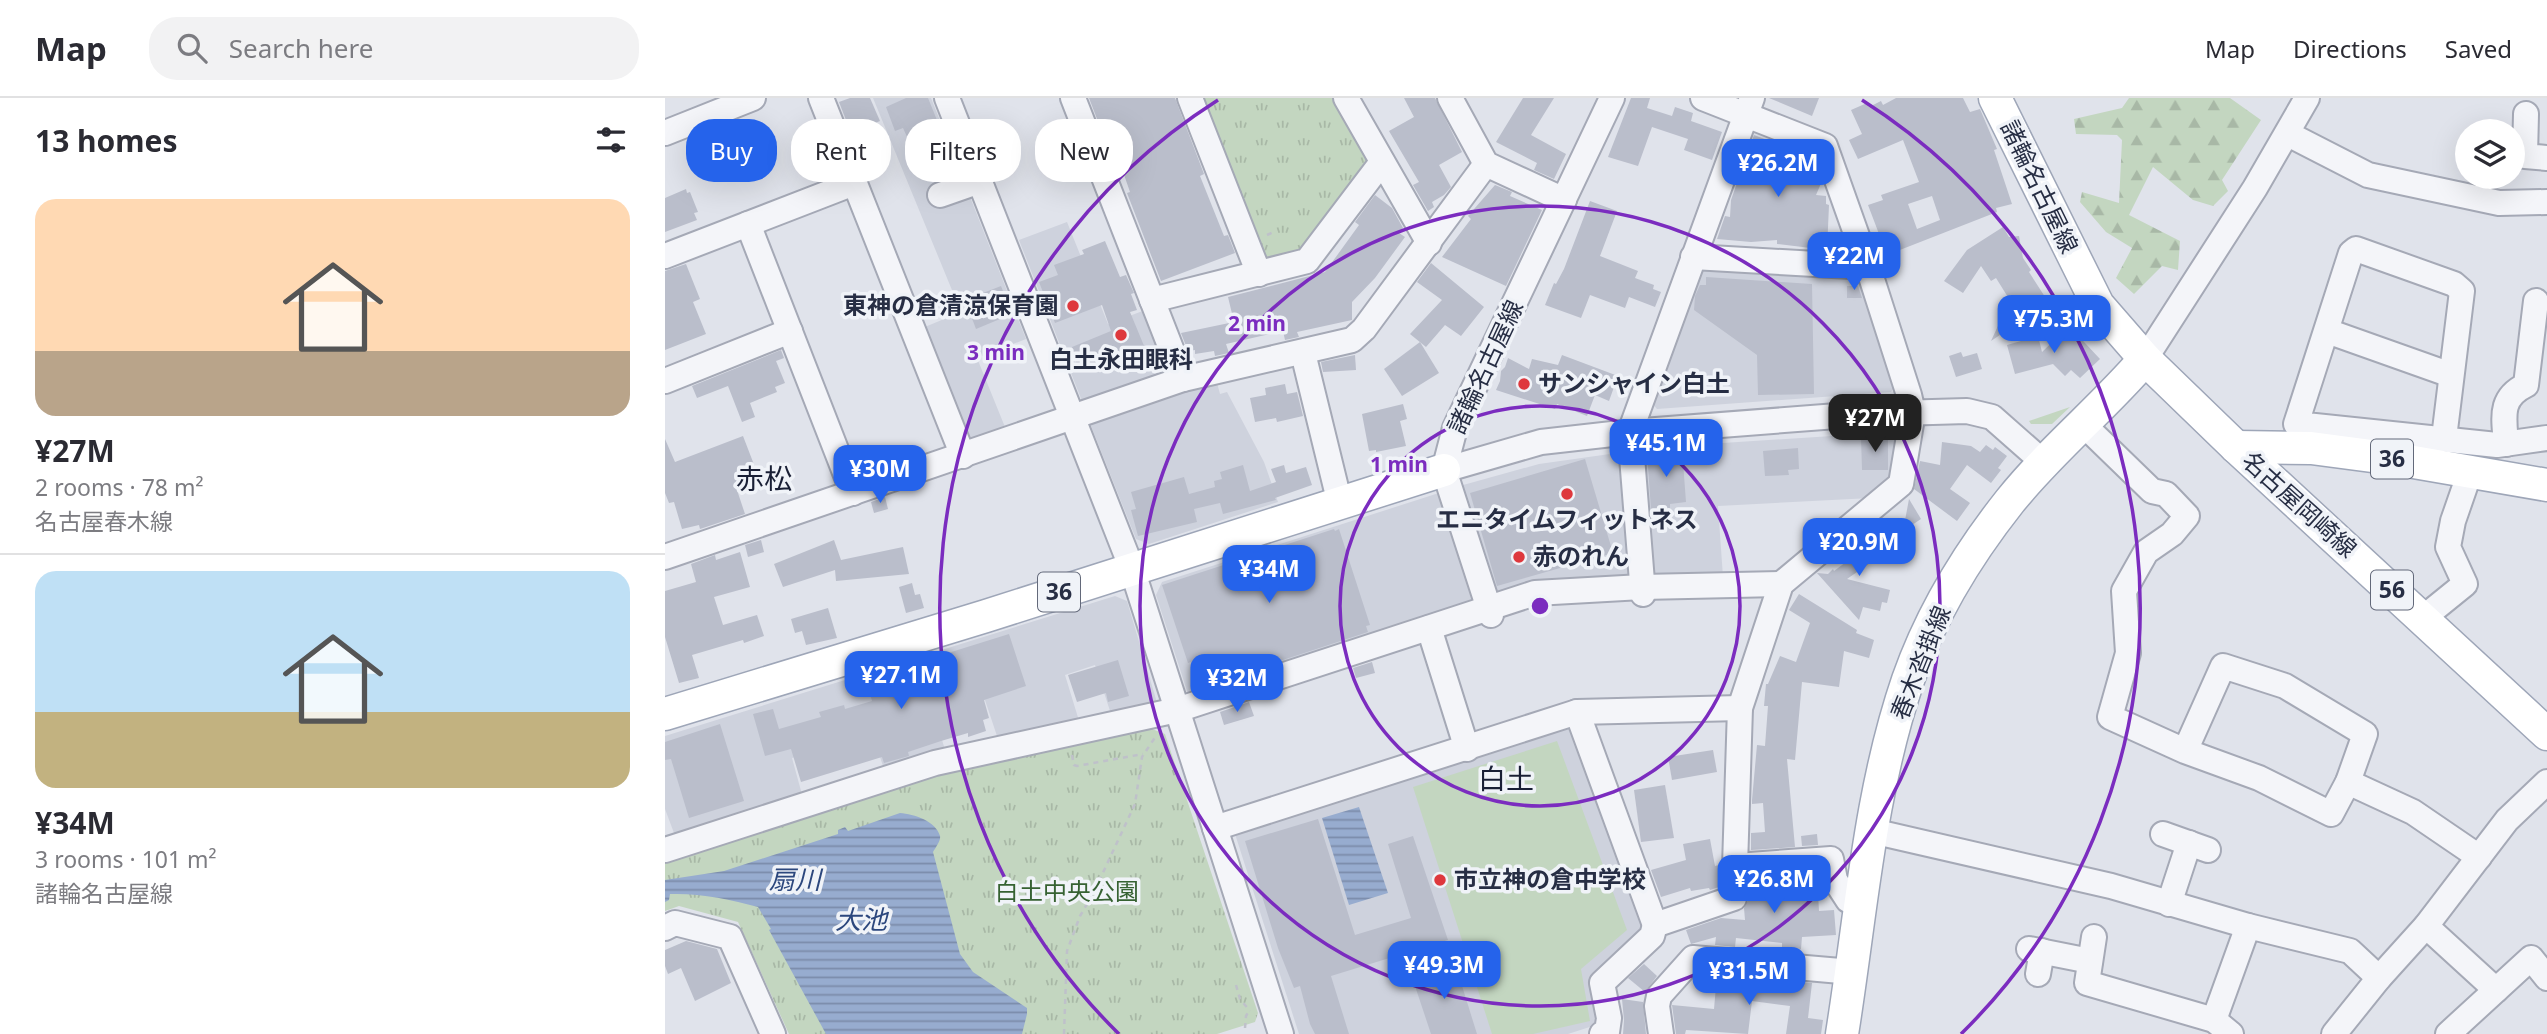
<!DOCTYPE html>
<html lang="en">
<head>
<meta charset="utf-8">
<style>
	:root { --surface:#fff; --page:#f2f2f3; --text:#2b2b33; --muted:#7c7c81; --line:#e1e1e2; --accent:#2563eb }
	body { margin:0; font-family:"Noto Sans","Noto Sans JP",sans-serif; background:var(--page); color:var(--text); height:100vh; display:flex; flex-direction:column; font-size:26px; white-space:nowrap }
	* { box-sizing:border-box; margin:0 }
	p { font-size:23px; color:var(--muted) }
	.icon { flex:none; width:38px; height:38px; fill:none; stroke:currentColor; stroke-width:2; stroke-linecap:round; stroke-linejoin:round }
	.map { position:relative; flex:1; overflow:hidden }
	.sheet { display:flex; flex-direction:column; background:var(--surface); width:665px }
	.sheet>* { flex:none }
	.banner { position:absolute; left:21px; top:21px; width:665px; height:63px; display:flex; gap:14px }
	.controls { position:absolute; left:1790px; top:21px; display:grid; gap:14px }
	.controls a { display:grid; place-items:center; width:70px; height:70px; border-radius:50%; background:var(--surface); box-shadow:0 7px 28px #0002; font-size:35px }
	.price { position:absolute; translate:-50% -60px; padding:0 16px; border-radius:14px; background:var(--accent); color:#fff; font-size:23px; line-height:46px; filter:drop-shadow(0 2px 4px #0008) }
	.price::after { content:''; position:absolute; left:50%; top:42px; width:21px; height:16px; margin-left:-10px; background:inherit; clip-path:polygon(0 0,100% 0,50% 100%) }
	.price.active { background:#222; color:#fff }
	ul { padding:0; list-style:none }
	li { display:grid; align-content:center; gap:14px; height:371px; padding:0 35px }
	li+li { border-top:2px solid var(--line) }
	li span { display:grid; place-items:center; height:217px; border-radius:21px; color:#555 }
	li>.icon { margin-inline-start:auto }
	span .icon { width:126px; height:126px; fill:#fffc; stroke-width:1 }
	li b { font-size:30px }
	h2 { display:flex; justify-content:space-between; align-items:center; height:84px; padding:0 35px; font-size:30px }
	.chip { padding:0 24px; border-radius:28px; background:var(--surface); box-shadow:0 7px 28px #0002; font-size:24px; line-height:63px }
	.chip.active { background:var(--accent); color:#fff }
	header { display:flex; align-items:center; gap:42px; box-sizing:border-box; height:98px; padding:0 35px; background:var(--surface); border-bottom:2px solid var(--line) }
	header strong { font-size:33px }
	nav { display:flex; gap:38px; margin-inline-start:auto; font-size:24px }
	.search { width:490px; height:63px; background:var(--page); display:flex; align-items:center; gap:18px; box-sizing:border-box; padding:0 24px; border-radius:28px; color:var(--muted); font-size:26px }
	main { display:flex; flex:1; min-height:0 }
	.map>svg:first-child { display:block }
</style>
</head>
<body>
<header>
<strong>Map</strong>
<div class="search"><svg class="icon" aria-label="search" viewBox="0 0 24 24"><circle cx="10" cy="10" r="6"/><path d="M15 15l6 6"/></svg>Search here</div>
<nav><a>Map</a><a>Directions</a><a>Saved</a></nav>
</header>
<main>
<section class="sheet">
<h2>13 homes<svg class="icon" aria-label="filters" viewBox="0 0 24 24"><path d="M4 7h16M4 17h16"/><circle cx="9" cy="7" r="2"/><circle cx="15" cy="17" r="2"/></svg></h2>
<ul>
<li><span style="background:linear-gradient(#ffd9b3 70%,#b9a48a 0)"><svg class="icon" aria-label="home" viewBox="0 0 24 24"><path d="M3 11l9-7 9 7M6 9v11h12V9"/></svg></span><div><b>¥27M</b><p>2 rooms · 78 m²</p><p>名古屋春木線</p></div></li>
<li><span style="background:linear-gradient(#bfe0f5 65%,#c2b280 0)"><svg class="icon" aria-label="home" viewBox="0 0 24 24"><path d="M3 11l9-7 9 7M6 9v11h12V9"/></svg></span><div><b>¥34M</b><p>3 rooms · 101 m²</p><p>諸輪名古屋線</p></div></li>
</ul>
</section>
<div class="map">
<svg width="1882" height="936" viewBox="0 0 1882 936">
	<defs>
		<pattern id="forest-firs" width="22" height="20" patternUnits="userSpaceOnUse" patternTransform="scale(1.75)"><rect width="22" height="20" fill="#c3d6c0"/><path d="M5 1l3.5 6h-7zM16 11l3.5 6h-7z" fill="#a8b8a6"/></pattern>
		<pattern id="park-tufts" width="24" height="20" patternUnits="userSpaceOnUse" patternTransform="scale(1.75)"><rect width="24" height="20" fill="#c3d6c0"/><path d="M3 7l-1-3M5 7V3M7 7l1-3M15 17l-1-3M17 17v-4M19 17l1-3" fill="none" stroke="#a8b8a6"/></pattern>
		<pattern id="water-rules" width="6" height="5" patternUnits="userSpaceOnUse" patternTransform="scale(1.75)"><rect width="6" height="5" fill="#97accf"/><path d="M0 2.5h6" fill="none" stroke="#7b8caa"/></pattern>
	</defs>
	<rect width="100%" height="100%" fill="#e0e3eb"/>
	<g fill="#ced2dd">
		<polygon points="208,0 266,0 361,241 312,260 342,334 306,346 255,231 296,214"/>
		<polygon points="402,124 443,226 483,211 507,272 417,303 354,142"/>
		<polygon points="1034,170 1198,179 1233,284 1226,294 992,311 985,303"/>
		<polygon points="551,281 555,296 562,294 599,364 613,404 484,446 471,441 426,328 430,319"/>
		<polygon points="1229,334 1237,343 1232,380 1206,400 1053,408 1058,479 988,481 974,359 981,350"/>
		<polygon points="952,355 960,362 966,482 829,500 791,389 874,366"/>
		<polygon points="777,394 813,506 523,596 491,497 497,484"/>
		<polygon points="450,498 462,503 493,608 447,619 430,567 400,577 415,626 334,644 320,602 270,619 281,655 220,674 208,638 127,660 138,700 17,739 9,735 0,711 0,638"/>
		<polygon points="908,626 980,833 926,879 936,922 934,926 903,936 634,936 570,736"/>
	</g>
	<g fill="#c3d6c0">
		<polygon points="1405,309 1387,326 1366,326 1364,323"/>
		<polygon points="892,643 962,832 916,871 925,923 868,936 827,936 748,689"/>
	</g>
	<polygon fill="url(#forest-firs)" points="1464,0 1565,0 1596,22 1557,82 1563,93 1548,108 1528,102 1488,69 1464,117 1515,143 1513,172 1497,168 1469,196 1451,180 1467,150 1441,134 1415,104 1417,94 1454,105 1457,42 1452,37 1411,36 1409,21 1457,10"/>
	<g fill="url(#park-tufts)">
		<polygon points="533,0 672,0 706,59 638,157 602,166"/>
		<polygon points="487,631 500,636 593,915 590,924 552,936 124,936 73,824 14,808 0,813 0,766 6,763 273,677"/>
	</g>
	<g fill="url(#water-rules)">
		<polygon points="694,709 723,795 684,807 657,720"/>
		<path d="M235,715C249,716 271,723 275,738C276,743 270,750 268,754L295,856L308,874L362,910V916L357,936H161L104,832L106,831L93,809C65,801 34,795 5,796L4,802L0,804V782L59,773L173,736V732L180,729L183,733Z"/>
	</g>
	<g fill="#babecb" fill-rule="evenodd">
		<polygon points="185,0 205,0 215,23 186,35 174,4"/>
		<polygon points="241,0 263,0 278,37 247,50 238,30 230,33 221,9"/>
		<polygon points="424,0 510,0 539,76 535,78 559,138 563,137 570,155 496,183 462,95 465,94 456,68 451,70"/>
		<polygon points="739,0 770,0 797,54 774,67 786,89 779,97 767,104 769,109 763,113 748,87 754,84 724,33 749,19"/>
		<polygon points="858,0 889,0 866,37 901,56 889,81 869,72 872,65 831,44"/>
		<polygon points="966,0 985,0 982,10 1007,18 1010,9 1028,15 1026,23 1057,34 1047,62 1019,52 1023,41 987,29 973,68 943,59"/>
		<polygon points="1104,0 1154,0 1147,18"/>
		<path d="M1231,0H1298L1305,14L1315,11L1332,51L1329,52L1347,106L1331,110L1332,114L1222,157L1203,107L1218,102L1216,97L1254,84L1238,42L1193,61L1184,42L1197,36L1186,12L1202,5L1204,9L1216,3L1218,7ZM1267,98L1275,122L1252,131L1243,106Z"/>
		<polygon points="1089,37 1148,59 1150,65 1148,71 1153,73 1157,83 1151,97 1161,98 1161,106 1164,107 1162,152 1112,146 1112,142 1086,144 1052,141 1060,118 1065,119 1066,102"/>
		<polygon points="830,87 847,94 845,98 877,112 841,188 777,159 806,121 803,118"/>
		<polygon points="21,91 22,95 25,94 33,114 29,115 32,122 0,134 0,100"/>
		<polygon points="710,97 727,110 738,130 734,135 740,139 710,180 687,204 687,222 632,234 634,239 620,242 618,233 561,246 564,255 550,258 549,253 530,256 530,252 523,253 516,235 569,224 563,199 660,174 694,127 690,124"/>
		<polygon points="925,103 952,113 935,158 973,173 970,180 989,187 988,191 996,194 990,209 964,199 960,210 925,197 916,220 880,207 889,185 891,186 899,171"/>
		<polygon points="1338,129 1344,139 1354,138 1358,160 1366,172 1364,174 1382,202 1377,206 1378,208 1326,243 1343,206 1346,204 1331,180 1326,183 1316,168 1298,195 1279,183 1302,152"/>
		<polygon points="440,143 455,179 461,177 469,195 466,196 472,212 465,214 482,255 466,261 463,255 428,269 427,266 413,271 407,249 446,233 437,207 390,225 374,184 393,177 389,167 419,156 417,152"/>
		<polygon points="766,165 819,209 796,238 780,227 761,249 745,236 777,202 752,184"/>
		<polygon points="21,166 35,201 28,204 41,236 0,252 0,173"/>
		<polygon points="1041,179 1147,186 1149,296 1093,297 1092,257 1029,212 1030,198 1035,187 1041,187"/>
		<polygon points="336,188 347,216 311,231 300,202"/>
		<polygon points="1182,188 1193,188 1197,200 1182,200"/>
		<polygon points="1404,228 1435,261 1415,280 1406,272 1400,278 1388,266 1350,276 1342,247 1373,238 1377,254"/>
		<polygon points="755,244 774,275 737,298 719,271"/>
		<polygon points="116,252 119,260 111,263 120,285 110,289 112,294 85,305 90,319 77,324 63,288 32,300 27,288"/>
		<polygon points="1296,254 1298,259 1312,255 1317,271 1291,279 1284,258"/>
		<polygon points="690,257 691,272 658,274 656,264"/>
		<polygon points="897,257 953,278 944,303 930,297 922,318 892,306 890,311 831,292 835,283 836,273 840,269 843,260 864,271 867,261 893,267"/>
		<polygon points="620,286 622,296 632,294 638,318 612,324 611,320 590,324 585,300 601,297 600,290"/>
		<polygon points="738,306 742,321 735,323 741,348 711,354 711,352 704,353 697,316"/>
		<polygon points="78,338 93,377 70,386 80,416 35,431 34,427 17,431 9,404 4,405 0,395 0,341 10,364"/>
		<polygon points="1223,339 1223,372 1197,372 1196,340"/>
		<polygon points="1277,344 1306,348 1315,354 1321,347 1328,352 1330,349 1342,358 1333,370 1336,372 1326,385 1302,367 1285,391 1305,405 1292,423 1249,391 1255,363 1275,367"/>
		<polygon points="1133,350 1134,371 1123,372 1124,377 1100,378 1098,353"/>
		<polygon points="1017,351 1021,404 1005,406 1005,411 986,412 982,354"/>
		<polygon points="920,361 948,455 832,488 805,395"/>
		<polygon points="578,367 585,393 611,384 606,371 619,367 621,375 641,369 647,387 610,400 611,402 558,416 555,405 529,411 532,424 473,438 466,412 471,411 466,394 519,379 524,396 550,389 549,383 557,381 555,374"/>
		<polygon points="220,399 223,411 209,415 206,404"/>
		<polygon points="1244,401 1256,421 1238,433"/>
		<polygon points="669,431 670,433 674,431 705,527 701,528 703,534 557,582 549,556 523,565 497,487"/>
		<polygon points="1199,436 1205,447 1225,438 1225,451 1182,481 1225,492 1222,505 1217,504 1215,513 1198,509 1194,522 1152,475 1163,476 1168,471 1169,473 1189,458 1184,448"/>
		<polygon points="96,442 99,454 83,459 80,447"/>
		<polygon points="169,442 176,462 238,449 244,476 171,483 170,472 118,489 109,466"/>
		<polygon points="75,454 85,489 49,499 58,527 92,517 99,538 79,545 78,542 27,557 34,580 14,585 0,539 0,493 31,484 26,466 50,457 51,462"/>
		<polygon points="247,485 250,497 255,496 259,510 241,515 234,489"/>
		<polygon points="1134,496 1192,532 1191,535 1209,542 1204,560 1179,553 1174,589 1137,584 1130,662 1122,661 1130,749 1086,752 1086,735 1100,734 1098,705 1087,706 1087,702 1092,647 1100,648 1103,608 1099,608 1101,586 1103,586 1115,558 1131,564 1145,525 1124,512"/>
		<polygon points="163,510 172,540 141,547 137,533 130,535 126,521"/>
		<polygon points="344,536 361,588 319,602 324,620 318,622 321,633 303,639 303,635 276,643 243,654 244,658 219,665 217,659 136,684 126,651 100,658 88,616 108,611 114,631 156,619 154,614 179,607 180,611 207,603 202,585 220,580 219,575"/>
		<polygon points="453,562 464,598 443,604 441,595 412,604 403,577"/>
		<polygon points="707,564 710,575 691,580 688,570"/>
		<polygon points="584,604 589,618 559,627 555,614"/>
		<polygon points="55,626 79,703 24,720 6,661 0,662 0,644"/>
		<polygon points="1048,652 1052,674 1007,682 1003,659"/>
		<polygon points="1000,687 1009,740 976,744 969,692"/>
		<polygon points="653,721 690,837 746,820 723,746 748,738 783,842 666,878 684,936 650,936 645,926 635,888 629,890 613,850 580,743"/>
		<polygon points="1152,736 1153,747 1137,748 1136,738"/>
		<polygon points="1045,741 1050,768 1054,767 1054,789 1045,792 1044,790 1026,793 1025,790 996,799 986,772 1021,762 1018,746"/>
		<polygon points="1152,777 1154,813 1169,812 1171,837 1137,839 1136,851 1117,849 1117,845 1071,840 1070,849 1050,847 1051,839 1026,846 1021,832 1056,820 1080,822 1079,810 1084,801 1084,782"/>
		<polygon points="21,843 52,851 66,885 30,903 16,870 3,876 0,868 0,852"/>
		<polygon points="789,862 812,936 766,936 747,879"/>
		<polygon points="979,866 992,878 980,894 963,880"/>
		<polygon points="1052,877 1147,885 1143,920 1158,922 1156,936 1121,936 1125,908 1087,903 1083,936 1021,932 1020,936 1011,936 1007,907 1049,911"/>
		<polygon points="957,901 978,904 981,936 958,936 959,922"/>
	</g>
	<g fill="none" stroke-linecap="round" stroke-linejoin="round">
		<g stroke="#a5a9b6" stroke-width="28">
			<g id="minor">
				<polyline points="156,0 298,358"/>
				<polyline points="282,0 467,471 616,936"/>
				<polyline points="408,0 518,281"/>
				<polyline points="525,0 594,176"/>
				<polyline points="681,0 764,145"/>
				<polyline points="785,0 821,66 899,102"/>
				<polyline points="1861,16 1860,58 1882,60"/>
				<polyline points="0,35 88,0"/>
				<polyline points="1623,36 1703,77 1834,105 1882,104"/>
				<polyline points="275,97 315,83"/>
				<polyline points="83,126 188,395"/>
				<polyline points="0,158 189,85"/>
				<polyline points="1028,159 1203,169"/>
				<polyline points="487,202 642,163 717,64"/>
				<polyline points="1662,233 1786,277"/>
				<polyline points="638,255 675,406"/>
				<polyline points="1480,261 1590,90 1642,0"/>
				<polyline points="0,283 125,233"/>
				<polyline points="1418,326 1487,393 1501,396 1522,418 1507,436 1481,454 1459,493 1463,555 1445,619 1520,653 1594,680 1666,716 1683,684 1700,636 1620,588 1558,568 1520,653"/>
				<polyline points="1779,340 1797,193 1789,186 1691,151 1686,155 1631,326 1832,347 1882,340"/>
				<path d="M1841,346C1839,319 1834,300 1861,287L1871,203"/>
				<polyline points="779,372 876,344 965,334 1198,316 1302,313 1327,319 1378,364"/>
				<polyline points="779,372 790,330 947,0"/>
				<polyline points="779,372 826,517"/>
				<polyline points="0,459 518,281 687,242 699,231 821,66"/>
				<polyline points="978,496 965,334 1087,0"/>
				<polyline points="1758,520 1800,486 1783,449 1788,423 1805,374"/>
				<polyline points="764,530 802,651"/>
				<polyline points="912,614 990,827"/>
				<polyline points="1683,684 1748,714 1814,759"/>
				<polyline points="550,730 912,614 1075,610"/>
				<polyline points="1207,733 1446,788 1583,828 1685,853 1714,880"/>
				<polyline points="1498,736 1543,752"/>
				<polyline points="0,752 270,665 512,612 870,495 977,489 1116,486"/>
				<polyline points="1071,768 1166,761 1170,782 1183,802 1197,805"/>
				<polyline points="1504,806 1524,745"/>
				<polyline points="1761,828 1831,892"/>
				<polyline points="0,830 10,825 65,839 108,936"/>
				<polyline points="1429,839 1422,885 1549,922 1566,936"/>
				<polyline points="1364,851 1425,863"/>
				<polyline points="1373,876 1377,853"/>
				<polyline points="1549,922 1583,828"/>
				<polyline points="937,936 942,934 944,920 937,885 987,838 990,827 1069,800 1075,610 1116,486 1236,386 1248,314 1244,297 1203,169 1160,48 1038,0"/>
				<polyline points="996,936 992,908 994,898 1028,860 1187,874"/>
				<polyline points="1669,936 1714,880 1761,828 1842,722 1882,684"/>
				<polyline points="1783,936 1866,860 1882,880"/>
			</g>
		</g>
		<g stroke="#9ea6b8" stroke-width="35">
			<g id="major">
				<polyline points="1330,0 1433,207 1480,261 1571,349 1882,636"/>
				<polyline points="1571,349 1646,350 1737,362 1882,387"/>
				<polyline points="0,616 321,518 779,372"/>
				<path d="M1177,936C1196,818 1204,696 1243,582C1265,519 1303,456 1345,403C1386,352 1437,311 1480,261"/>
			</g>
		</g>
		<g stroke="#bfc1ca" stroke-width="2.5" stroke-dasharray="5 5" stroke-linecap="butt">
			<polyline points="602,137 611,133"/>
			<polyline points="407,657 409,667 412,668 478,656"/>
			<polyline points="571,887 575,901 585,913"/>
			<polyline points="580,930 581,918 584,913"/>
			<polyline points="399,936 402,853 415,818 428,796 470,706 477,659 491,638"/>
		</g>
		<use href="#minor" stroke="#f4f5f9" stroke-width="24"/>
		<use href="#major" stroke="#fff" stroke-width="32"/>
	</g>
	<g fill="none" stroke="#7b2cbf" stroke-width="3.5">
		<circle cx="875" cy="508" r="200"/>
		<circle cx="875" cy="508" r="400"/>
		<path d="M454 936A600 600 0 0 1 553 2M1197 2A600 600 0 0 1 1296 936"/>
	</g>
	<g fill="#de383d" stroke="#f0f3f8" stroke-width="2.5">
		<circle cx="408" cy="208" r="7"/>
		<circle cx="456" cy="237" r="7"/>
		<circle cx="859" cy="286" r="7"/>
		<circle cx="902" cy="396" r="7"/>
		<circle cx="854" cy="459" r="7"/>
		<circle cx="775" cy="782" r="7"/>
	</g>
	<g text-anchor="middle" stroke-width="7" stroke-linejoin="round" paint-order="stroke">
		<g fill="#f0f3f8" stroke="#63697a" stroke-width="2">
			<rect x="1706" y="341.5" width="42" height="39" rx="5"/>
			<rect x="1706" y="472.5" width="42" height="39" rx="5"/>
			<rect x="373" y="474.5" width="42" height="39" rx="5"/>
		</g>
		<g font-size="23" font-weight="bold" fill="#272e44">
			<text x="1727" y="369">36</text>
			<text x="1727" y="500">56</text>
			<text x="394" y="502">36</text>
		</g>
		<g font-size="24" fill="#272e44" stroke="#f0f3f8">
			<text transform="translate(1374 89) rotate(64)" y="8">諸輪名古屋線</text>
			<text transform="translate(821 269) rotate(-65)" y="8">諸輪名古屋線</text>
			<text transform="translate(1634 407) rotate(42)" y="8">名古屋岡崎線</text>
			<text transform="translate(1256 565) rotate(-68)" y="8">春木沓掛線</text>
		</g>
		<g font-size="24" font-weight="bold" fill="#272e44" stroke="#f0f3f8" text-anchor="start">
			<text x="394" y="216" text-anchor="end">東神の倉清涼保育園</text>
			<text x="456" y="270" text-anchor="middle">白土永田眼科</text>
			<text x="873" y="294">サンシャイン白土</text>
			<text x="902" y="430" text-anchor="middle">エニタイムフィットネス</text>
			<text x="868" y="467">赤のれん</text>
			<text x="789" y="790">市立神の倉中学校</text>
		</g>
		<g font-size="24" fill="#366232" stroke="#f0f3f8">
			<text x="402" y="802">白土中央公園</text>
		</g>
		<g font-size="26" font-style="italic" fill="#2c477d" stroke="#f0f3f8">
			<text x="130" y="791">扇川</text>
			<text x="196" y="831">大池</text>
		</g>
		<g font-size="28" fill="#191f35" stroke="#f0f3f8">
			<text x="99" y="391">赤松</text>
			<text x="841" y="691">白土</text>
		</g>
	</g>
	<circle cx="875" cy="508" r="10" fill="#7b2cbf" stroke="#f0f3f8" stroke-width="3.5"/>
	<g font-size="21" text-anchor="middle" font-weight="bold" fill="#7b2cbf" stroke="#f0f3f8" stroke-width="7" stroke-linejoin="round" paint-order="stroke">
		<text x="592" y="233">2 min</text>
		<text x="331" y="262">3 min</text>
		<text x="734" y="374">1 min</text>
	</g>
</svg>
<div class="controls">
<a><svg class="icon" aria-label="layers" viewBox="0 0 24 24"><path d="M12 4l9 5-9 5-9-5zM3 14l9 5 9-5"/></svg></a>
</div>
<b class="price" style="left:1113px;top:101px">¥26.2M</b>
<b class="price" style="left:1189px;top:194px">¥22M</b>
<b class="price" style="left:1389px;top:257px">¥75.3M</b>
<b class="price active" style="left:1210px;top:356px">¥27M</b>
<b class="price" style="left:1001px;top:381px">¥45.1M</b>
<b class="price" style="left:215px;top:407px">¥30M</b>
<b class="price" style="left:1194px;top:480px">¥20.9M</b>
<b class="price" style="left:604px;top:507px">¥34M</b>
<b class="price" style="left:236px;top:613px">¥27.1M</b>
<b class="price" style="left:572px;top:616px">¥32M</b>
<b class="price" style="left:1109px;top:817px">¥26.8M</b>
<b class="price" style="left:779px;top:903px">¥49.3M</b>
<b class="price" style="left:1084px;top:909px">¥31.5M</b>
<div class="banner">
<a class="chip active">Buy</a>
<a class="chip">Rent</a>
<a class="chip">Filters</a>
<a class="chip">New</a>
</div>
</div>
</main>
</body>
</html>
